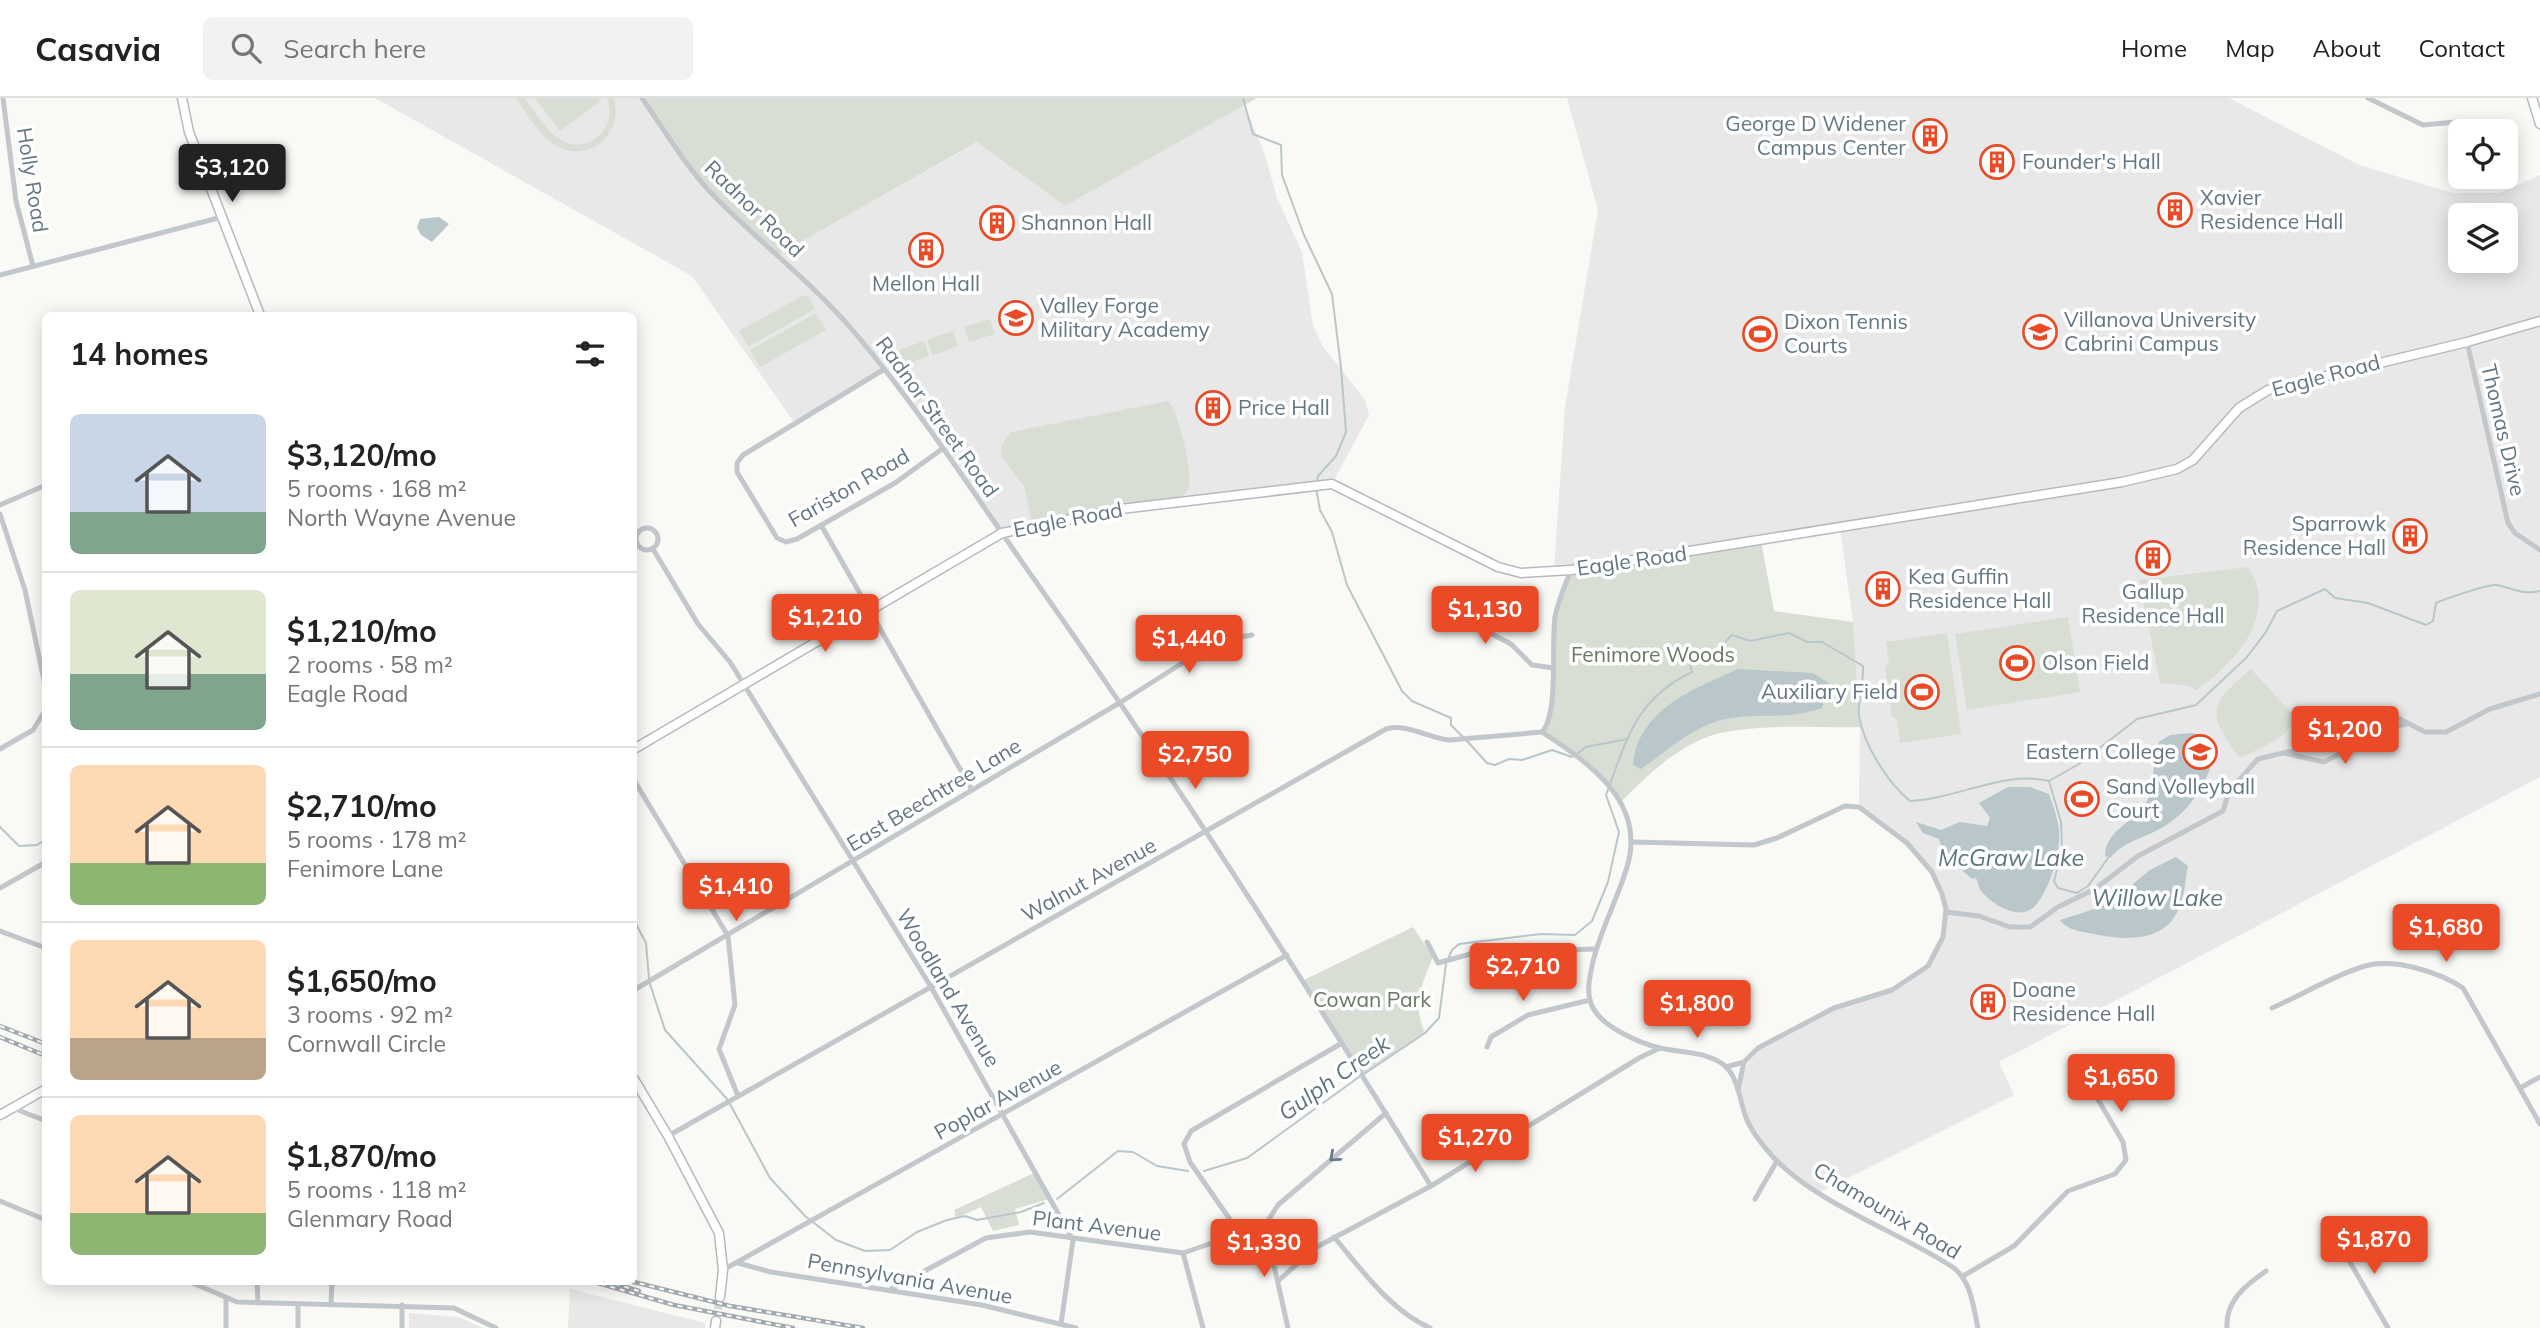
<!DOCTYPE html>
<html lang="en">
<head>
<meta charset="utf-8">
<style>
	:root { --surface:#fff; --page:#f2f2f2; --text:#222; --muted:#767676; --line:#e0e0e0; --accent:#ea4a25 }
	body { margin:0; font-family:Mulish,sans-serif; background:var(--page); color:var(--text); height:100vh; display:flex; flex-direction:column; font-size:26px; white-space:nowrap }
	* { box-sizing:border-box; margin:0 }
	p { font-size:23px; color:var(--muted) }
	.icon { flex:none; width:38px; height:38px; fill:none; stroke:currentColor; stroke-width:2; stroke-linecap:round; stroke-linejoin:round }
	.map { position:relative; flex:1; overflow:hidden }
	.details { position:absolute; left:42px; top:214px; width:595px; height:973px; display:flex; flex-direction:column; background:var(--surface); border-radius:10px; box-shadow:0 4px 18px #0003 }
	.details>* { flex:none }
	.buttons { position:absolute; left:2448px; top:21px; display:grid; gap:14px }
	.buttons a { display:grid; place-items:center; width:70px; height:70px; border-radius:10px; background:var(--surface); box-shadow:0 4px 18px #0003; font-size:35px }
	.price { position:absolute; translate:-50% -60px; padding:0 16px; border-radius:7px; background:var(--accent); color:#fff; font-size:23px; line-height:46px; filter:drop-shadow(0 2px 4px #0008) }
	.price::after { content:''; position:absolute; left:50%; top:42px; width:21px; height:16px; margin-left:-10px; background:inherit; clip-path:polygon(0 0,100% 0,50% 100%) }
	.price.selected { background:#222; color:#fff }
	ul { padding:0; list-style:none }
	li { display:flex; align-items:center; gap:21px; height:175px; padding:0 28px }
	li+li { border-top:2px solid var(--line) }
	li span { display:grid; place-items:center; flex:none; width:196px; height:140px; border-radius:10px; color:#555 }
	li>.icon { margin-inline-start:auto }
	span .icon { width:84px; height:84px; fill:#fffc; stroke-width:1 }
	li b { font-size:30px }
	h2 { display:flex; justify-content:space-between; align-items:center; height:84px; padding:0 28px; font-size:30px }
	header { display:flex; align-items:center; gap:42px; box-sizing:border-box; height:98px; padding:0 35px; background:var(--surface); border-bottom:2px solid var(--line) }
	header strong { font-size:33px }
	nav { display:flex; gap:38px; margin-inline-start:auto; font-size:24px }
	.search { width:490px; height:63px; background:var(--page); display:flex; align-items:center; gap:18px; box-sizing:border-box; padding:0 24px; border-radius:10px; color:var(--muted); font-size:26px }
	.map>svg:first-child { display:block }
</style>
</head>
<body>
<header>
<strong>Casavia</strong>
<div class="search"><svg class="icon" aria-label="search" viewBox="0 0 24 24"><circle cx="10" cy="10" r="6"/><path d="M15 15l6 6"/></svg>Search here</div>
<nav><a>Home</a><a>Map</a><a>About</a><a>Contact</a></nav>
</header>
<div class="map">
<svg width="2540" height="1230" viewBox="0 0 2540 1230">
	<rect width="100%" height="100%" fill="#f9f9f6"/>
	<g fill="#e7e8e7" fill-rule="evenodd">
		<polygon points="375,0 642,0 778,157 978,44 1065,108 1244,7 1264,54 1277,100 1302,154 1313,228 1322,247 1365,302 1369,317 1332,386 1121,411 1002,435 884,273 796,327 692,178"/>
		<path d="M1567,0H2229L2359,67L2453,95H2499L2540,77V679L1999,964L2014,997L1820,1094L1777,1063L1747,1022L1738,992L1747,967L1761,948L1834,910L1892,892L1928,868L1943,839L1946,811L1932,774L1907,745L1859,709L1860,629L1853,524L1840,430L1554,473L1565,309L1598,112ZM2460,117H2506V163H2460Z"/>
		<polygon points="570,1191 705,1225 705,1230 568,1230"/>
		<polygon points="409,1215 458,1219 483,1230 409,1230"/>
	</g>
	<g fill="#d9ded5">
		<path d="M516,0H525C535,13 546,34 561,42C589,58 619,29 607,0H614C624,36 589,67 555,47C539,38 527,15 516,0Z"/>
		<polygon points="535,0 599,0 601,3 560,33"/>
		<polygon points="642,0 1257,0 1065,108 977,44 778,157 700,82"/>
		<polygon points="802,198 808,198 815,211 748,249 739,233"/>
		<polygon points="816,215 826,232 760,269 750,252"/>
		<polygon points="990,221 995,236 969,244 964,229"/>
		<polygon points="953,233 958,248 933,257 927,242"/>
		<polygon points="924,243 929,258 904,267 899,252"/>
		<path d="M1168,303C1179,313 1192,373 1189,388C1188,392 1185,395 1183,398L1032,424L1024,388L1001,358L1002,346L1011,334Z"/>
		<path d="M1761,443L1774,513L1853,524L1860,629C1818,630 1773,626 1731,633C1687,639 1651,673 1621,704L1585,663L1542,634L1552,599L1555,520L1571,472Z"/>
		<path d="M2248,469C2280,516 2235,566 2196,592L2189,588L2160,585L2139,482Z"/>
		<polygon points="2068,519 2080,594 1967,612 1955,536"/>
		<polygon points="1947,535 1961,636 1900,645 1897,622 1892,618 1885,571 1889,565 1886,544"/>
		<path d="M2251,571L2296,620C2291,638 2256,652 2240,660C2205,614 2209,607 2251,571Z"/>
		<polygon points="2093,687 2095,713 2071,715 2069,689"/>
		<path d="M1413,829L1433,859C1422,885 1412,907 1425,935L1362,977L1304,882Z"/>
		<polygon points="1034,1075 1049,1101 1015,1111 1019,1127 993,1133 981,1109 956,1120 954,1112"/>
	</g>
	<g fill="#b9c7ca">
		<polygon points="439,119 449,126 432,144 421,137 417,129 420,121"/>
		<path d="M1738,571L1813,575L1829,585L1822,610C1787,622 1764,615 1730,620C1695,626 1669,652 1641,671L1633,667C1638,611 1694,591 1738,571Z"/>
		<path d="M2191,635L2204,637L2215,651C2209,686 2188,717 2156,733C2138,742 2124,744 2110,760L2105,758C2105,734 2131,725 2144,708C2156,691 2151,664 2159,644L2170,637Z"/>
		<path d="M2008,689H2030L2049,696C2053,708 2058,720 2059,733C2061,754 2049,794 2034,809C2019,823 1993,807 1982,794C1979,791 1978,784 1976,780L1972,781L1963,773L1956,760L1945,759L1939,741L1923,735L1916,724L1941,732L1960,724L1987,728L1990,720L1979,705Z"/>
		<path d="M2176,759L2188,768C2185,781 2185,794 2181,805C2169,843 2131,843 2099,837C2085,834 2069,834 2060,822C2075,817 2125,803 2133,792V786L2150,772Z"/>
	</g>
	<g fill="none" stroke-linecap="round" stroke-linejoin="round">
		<g stroke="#b9c7ca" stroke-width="2">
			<polyline points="1243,0 1253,36 1281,47 1282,77 1304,137 1332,196 1341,270 1346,334 1336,358 1318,378 1317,385"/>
			<polyline points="1316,390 1320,412 1332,434 1347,487 1402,593 1412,603 1451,620 1451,627 1463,639"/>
			<polyline points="1467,643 1487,665 1495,667 1509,661 1522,662 1552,652 1572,659"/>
			<polyline points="1577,656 1586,649 1627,641"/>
			<polyline points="2049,683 2061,724 2062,752 2054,783 2058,790 2077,795 2088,788 2108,760"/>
			<polyline points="0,729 19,748 37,747 46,741"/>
			<polyline points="634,822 646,845 649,881"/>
			<path d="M1448,861L1452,852L1459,846L1541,836L1575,837L1592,823L1608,784L1619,734L1606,697C1627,642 1634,602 1692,574L1689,562L1712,557L1732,537L1750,543L1789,535L1807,544H1822L1863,568C1864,584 1857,606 1859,618C1864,647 1887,684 1910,703C1957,701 2005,672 2049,683L2079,666L2137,621L2196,607L2247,559L2266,534L2277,513L2325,491L2335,500L2368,505L2426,527L2433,523L2436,505C2445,501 2488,486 2496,487C2514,490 2520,497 2540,493"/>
			<polyline points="650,886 665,932 727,1001"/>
			<polyline points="1364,976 1425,935 1439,920 1446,866"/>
			<polyline points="730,1006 770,1080 805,1118 836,1142 865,1153 890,1152 917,1134 947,1122 965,1118 977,1122 1021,1114 1044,1105"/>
			<polyline points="1204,1073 1247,1060 1359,979"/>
			<polyline points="1057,1101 1118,1053 1133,1054 1157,1068 1188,1073"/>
		</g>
		<polyline stroke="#d4d8d9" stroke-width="8" stroke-dasharray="8 4" stroke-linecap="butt" points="716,1223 720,1199"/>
		<g stroke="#b4bbbf" stroke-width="11">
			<g id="secondary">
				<polyline points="182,0 189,34 260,217"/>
				<polyline points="2532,0 2540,26"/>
				<polyline points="634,651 1002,435 1121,411 1332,386 1498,469 1521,475 1571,472 2122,384 2177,371 2193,362 2239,310 2268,292 2467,244 2540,223"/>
				<polyline points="634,981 668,1038 719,1135 723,1172 720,1199"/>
				<polyline points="0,1017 46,991"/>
				<polyline points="715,1230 716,1223"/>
			</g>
		</g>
		<g stroke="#c2c7cb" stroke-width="5">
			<polyline points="3,0 16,103 33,168"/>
			<path d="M642,0C665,33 686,69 714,98C760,145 813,185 855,235C920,312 976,399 1034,481C1174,679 1304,883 1431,1088"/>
			<polyline points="2368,0 2423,27 2456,24"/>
			<polyline points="0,177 222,119"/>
			<polyline points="2467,244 2508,425 2515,435 2540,452"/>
			<polyline points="883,272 743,357 737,365 737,374 777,440 786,444 797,441 895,385 942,351"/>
			<polyline points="0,407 46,387"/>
			<polyline points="0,416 25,492 46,592"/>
			<polyline points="821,427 972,692"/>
			<circle cx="647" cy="441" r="11"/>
			<polyline points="653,451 698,526 730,564 931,889 1073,1142 1061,1226"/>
			<polyline points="1438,501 1442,510 1511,546 1532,567 1554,570"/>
			<path d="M1542,634C1589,665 1647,704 1627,769C1617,803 1599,834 1592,868C1589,882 1586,897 1593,910C1603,929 1639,945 1660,950C1681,955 1707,953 1725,968C1739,980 1740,1006 1747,1022C1753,1036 1764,1049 1774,1060C1820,1108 1900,1134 1954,1170C1972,1185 1973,1209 1978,1230"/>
			<path d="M1542,634C1559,616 1551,546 1555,519C1558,503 1565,487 1571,472"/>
			<polyline points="0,651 33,632 46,611"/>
			<polyline points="2284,655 2324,664 2391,629 2407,626"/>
			<polyline points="634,682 728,838 735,907 719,951 738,998"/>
			<polyline points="1632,744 1754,747 1777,740 1845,708 1859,709 1907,745 1932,774 1942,796 1946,811 1943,839 1928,868 1892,892 1834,910 1758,950 1744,964 1738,992"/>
			<polyline points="0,790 46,764"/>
			<polyline points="1946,814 1979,818 2010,829 2030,829 2058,809 2095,791 2138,758 2223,713 2229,693 2258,661 2312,648 2378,615 2396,619 2425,634 2446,634 2490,611 2540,596"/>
			<polyline points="0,833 46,850"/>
			<polyline points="1427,844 1438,865 1474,855 1595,851"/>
			<polyline points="634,892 1121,604 1217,543 1252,537"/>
			<path d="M2272,910C2302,897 2334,877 2365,868C2395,860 2439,874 2463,890L2540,1026"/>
			<polyline points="1487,949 1491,939 1528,917 1590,902"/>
			<polyline points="1726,969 1744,964"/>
			<polyline points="2520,990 2540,979"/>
			<polyline points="13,1010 46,1023"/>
			<path d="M668,1038L1386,631C1407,625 1428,640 1450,642L1542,634"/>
			<polyline points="1755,1101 1777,1063"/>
			<polyline points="0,1103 46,1122"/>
			<polyline points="1238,1133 1190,1064 1184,1046 1191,1033 1342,945"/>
			<path d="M1334,1139C1362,1172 1390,1212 1430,1230"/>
			<polyline points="2336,1140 2388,1230"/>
			<polyline points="1183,1155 1203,1230"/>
			<polyline points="738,1165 771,1174 982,1207 1076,1230"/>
			<polyline points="723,1172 1287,857"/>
			<polyline points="1963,1178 2014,1148 2068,1093 2115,1076 2126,1062 2123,1044 2086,981"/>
			<polyline points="188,1183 237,1204 454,1210 496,1230"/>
			<polyline points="257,1183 258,1205"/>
			<polyline points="1278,1183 1315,1150 1431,1088 1639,960 1660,950"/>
			<polyline points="891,1191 986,1140 1030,1134 1183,1155 1265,1127"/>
			<polyline points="298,1206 298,1230"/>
			<polyline points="331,1206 332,1183"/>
			<polyline points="226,1230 226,1201"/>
			<polyline points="402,1230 402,1207"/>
			<polyline points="1288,1230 1265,1127 1278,1107 1386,1015"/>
			<path d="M2227,1230C2225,1203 2246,1187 2266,1173"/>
		</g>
		<use href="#secondary" stroke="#fff" stroke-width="8"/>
		<g stroke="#a1a9af" stroke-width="4.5">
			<g id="rail">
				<polyline points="0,928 46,946"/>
				<polyline points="0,939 46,958"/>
				<polyline points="591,1183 674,1207 793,1230"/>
				<polyline points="605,1183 639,1193"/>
				<polyline points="630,1183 730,1208 863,1230"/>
			</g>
		</g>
		<use href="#rail" stroke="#fff" stroke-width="2" stroke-dasharray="5" stroke-linecap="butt"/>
	</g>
	<defs><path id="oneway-chevron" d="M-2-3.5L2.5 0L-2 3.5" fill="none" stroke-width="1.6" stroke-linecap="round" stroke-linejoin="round" transform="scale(1.75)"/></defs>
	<use stroke="#687a86" href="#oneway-chevron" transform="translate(1334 1059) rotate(139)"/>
	<defs>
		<g id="building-ring" transform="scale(1.75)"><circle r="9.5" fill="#fff" stroke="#ea4a25" stroke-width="1.5"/><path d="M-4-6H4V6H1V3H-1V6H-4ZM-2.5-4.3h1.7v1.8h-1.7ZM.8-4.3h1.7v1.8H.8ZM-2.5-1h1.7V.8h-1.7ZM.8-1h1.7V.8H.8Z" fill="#ea4a25"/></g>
		<g id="university-ring" transform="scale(1.75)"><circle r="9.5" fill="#fff" stroke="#ea4a25" stroke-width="1.5"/><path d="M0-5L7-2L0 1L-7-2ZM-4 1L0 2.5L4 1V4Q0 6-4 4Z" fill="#ea4a25"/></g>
		<g id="stadium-ring" transform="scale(1.75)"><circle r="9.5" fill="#fff" stroke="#ea4a25" stroke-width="1.5"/><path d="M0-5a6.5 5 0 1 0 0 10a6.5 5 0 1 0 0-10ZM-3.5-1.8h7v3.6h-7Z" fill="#ea4a25"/></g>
		<g id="school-ring" transform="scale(1.75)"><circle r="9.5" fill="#fff" stroke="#ea4a25" stroke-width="1.5"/><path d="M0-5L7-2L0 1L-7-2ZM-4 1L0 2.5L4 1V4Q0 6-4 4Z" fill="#ea4a25"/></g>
	</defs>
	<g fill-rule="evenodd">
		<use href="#building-ring" x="1930" y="38"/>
		<use href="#building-ring" x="1997" y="64"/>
		<use href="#building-ring" x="2175" y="112"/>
		<use href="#building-ring" x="997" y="125"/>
		<use href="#building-ring" x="926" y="152"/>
		<use href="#university-ring" x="1016" y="220"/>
		<use href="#university-ring" x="2040" y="234"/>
		<use href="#stadium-ring" x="1760" y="236"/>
		<use href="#building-ring" x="1213" y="310"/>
		<use href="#building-ring" x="2410" y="438"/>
		<use href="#building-ring" x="2153" y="460"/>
		<use href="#building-ring" x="1883" y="491"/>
		<use href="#stadium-ring" x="2017" y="565"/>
		<use href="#stadium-ring" x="1922" y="594"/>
		<use href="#school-ring" x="2200" y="654"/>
		<use href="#stadium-ring" x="2082" y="701"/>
		<use href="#building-ring" x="1988" y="904"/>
	</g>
	<g text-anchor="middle" stroke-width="7" stroke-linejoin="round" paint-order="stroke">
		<g font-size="21" fill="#637682" stroke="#fff" text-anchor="start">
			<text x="1906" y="33" text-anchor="end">George D Widener<tspan x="1906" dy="24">Campus Center</tspan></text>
			<text x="2022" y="71">Founder's Hall</text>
			<text x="2200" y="107">Xavier<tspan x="2200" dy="24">Residence Hall</tspan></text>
			<text x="1021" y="132">Shannon Hall</text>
			<text x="926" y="193" text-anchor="middle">Mellon Hall</text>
			<text x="1040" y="215">Valley Forge<tspan x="1040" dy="24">Military Academy</tspan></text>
			<text x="2064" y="229">Villanova University<tspan x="2064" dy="24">Cabrini Campus</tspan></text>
			<text x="1784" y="231">Dixon Tennis<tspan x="1784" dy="24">Courts</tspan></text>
			<text x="1238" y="317">Price Hall</text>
			<text x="2386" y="433" text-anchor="end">Sparrowk<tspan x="2386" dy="24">Residence Hall</tspan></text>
			<text x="1908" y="486">Kea Guffin<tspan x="1908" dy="24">Residence Hall</tspan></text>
			<text x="2153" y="501" text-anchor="middle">Gallup<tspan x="2153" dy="24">Residence Hall</tspan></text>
			<text x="2042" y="572">Olson Field</text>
			<text x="1898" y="601" text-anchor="end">Auxiliary Field</text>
			<text x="2176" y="661" text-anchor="end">Eastern College</text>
			<text x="2106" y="696">Sand Volleyball<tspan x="2106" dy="24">Court</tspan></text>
			<text x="2012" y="899">Doane<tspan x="2012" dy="24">Residence Hall</tspan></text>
		</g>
		<g font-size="21" fill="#637682" stroke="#fff">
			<text transform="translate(32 82) rotate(81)" y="7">Holly Road</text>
			<text transform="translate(754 111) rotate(44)" y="7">Radnor Road</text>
			<text transform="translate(2326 278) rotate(-15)" y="7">Eagle Road</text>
			<text transform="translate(937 319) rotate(54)" y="7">Radnor Street Road</text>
			<text transform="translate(2503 332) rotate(77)" y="7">Thomas Drive</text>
			<text transform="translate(849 390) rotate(-30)" y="7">Fariston Road</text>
			<text transform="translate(1068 422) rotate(-11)" y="7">Eagle Road</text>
			<text transform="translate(1632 463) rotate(-8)" y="7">Eagle Road</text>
			<text transform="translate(934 697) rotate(-31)" y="7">East Beechtree Lane</text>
			<text transform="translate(1089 782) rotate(-29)" y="7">Walnut Avenue</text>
			<text transform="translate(948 890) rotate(59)" y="7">Woodland Avenue</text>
			<text transform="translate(998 1002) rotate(-29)" y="7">Poplar Avenue</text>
			<text transform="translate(1887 1113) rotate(31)" y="7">Chamounix Road</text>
			<text transform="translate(1097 1128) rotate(7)" y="7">Plant Avenue</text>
			<text transform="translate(910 1181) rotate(10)" y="7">Pennsylvania Avenue</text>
		</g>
		<g font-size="21" fill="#677a62" stroke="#fff">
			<text x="1653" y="564">Fenimore Woods</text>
			<text x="1372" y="909">Cowan Park</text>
		</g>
		<g font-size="23" font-style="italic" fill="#5e767c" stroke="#fff">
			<text x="2011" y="768">McGraw Lake</text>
			<text x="2157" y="808">Willow Lake</text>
			<text transform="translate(1334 980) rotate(-35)" y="8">Gulph Creek</text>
		</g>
	</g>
</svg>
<div class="buttons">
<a><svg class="icon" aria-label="locate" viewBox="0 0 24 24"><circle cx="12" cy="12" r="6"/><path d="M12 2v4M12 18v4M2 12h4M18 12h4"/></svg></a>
<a><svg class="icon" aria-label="layers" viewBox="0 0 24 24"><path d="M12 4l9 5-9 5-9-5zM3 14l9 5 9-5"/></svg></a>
</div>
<b class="price selected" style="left:232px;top:106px">$3,120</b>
<b class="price" style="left:1485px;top:548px">$1,130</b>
<b class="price" style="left:825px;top:556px">$1,210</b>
<b class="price" style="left:1189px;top:577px">$1,440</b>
<b class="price" style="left:2345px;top:668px">$1,200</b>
<b class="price" style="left:1195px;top:693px">$2,750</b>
<b class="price" style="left:736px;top:825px">$1,410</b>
<b class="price" style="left:2446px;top:866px">$1,680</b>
<b class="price" style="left:1523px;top:905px">$2,710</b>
<b class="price" style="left:1697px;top:942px">$1,800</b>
<b class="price" style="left:2121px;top:1016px">$1,650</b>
<b class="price" style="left:1475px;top:1076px">$1,270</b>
<b class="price" style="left:2374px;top:1178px">$1,870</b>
<b class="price" style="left:1264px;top:1181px">$1,330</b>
<section class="details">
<h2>14 homes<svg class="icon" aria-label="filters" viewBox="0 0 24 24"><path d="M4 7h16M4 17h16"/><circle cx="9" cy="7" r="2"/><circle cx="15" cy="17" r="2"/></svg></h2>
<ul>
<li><span style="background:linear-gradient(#c9d6e8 70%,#7fa58c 0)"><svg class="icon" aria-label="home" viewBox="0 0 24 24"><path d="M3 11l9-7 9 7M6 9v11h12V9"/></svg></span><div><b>$3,120/mo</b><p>5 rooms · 168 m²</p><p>North Wayne Avenue</p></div></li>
<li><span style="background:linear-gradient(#dfe7d0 60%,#7fa58c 0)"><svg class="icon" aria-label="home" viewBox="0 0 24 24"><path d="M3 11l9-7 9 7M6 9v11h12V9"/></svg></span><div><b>$1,210/mo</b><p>2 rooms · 58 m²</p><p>Eagle Road</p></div></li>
<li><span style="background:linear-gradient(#ffd9b3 70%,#8fb573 0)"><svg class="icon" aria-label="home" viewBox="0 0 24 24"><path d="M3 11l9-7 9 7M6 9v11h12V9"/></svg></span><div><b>$2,710/mo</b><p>5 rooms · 178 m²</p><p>Fenimore Lane</p></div></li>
<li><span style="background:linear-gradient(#ffd9b3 70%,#b9a48a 0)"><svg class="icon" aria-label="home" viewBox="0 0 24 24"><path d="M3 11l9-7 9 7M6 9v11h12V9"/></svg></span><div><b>$1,650/mo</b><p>3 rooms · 92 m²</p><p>Cornwall Circle</p></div></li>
<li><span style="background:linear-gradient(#ffd9b3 70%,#8fb573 0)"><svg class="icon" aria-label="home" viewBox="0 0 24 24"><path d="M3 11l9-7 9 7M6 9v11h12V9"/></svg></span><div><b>$1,870/mo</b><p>5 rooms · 118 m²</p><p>Glenmary Road</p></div></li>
</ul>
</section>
</div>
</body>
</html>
